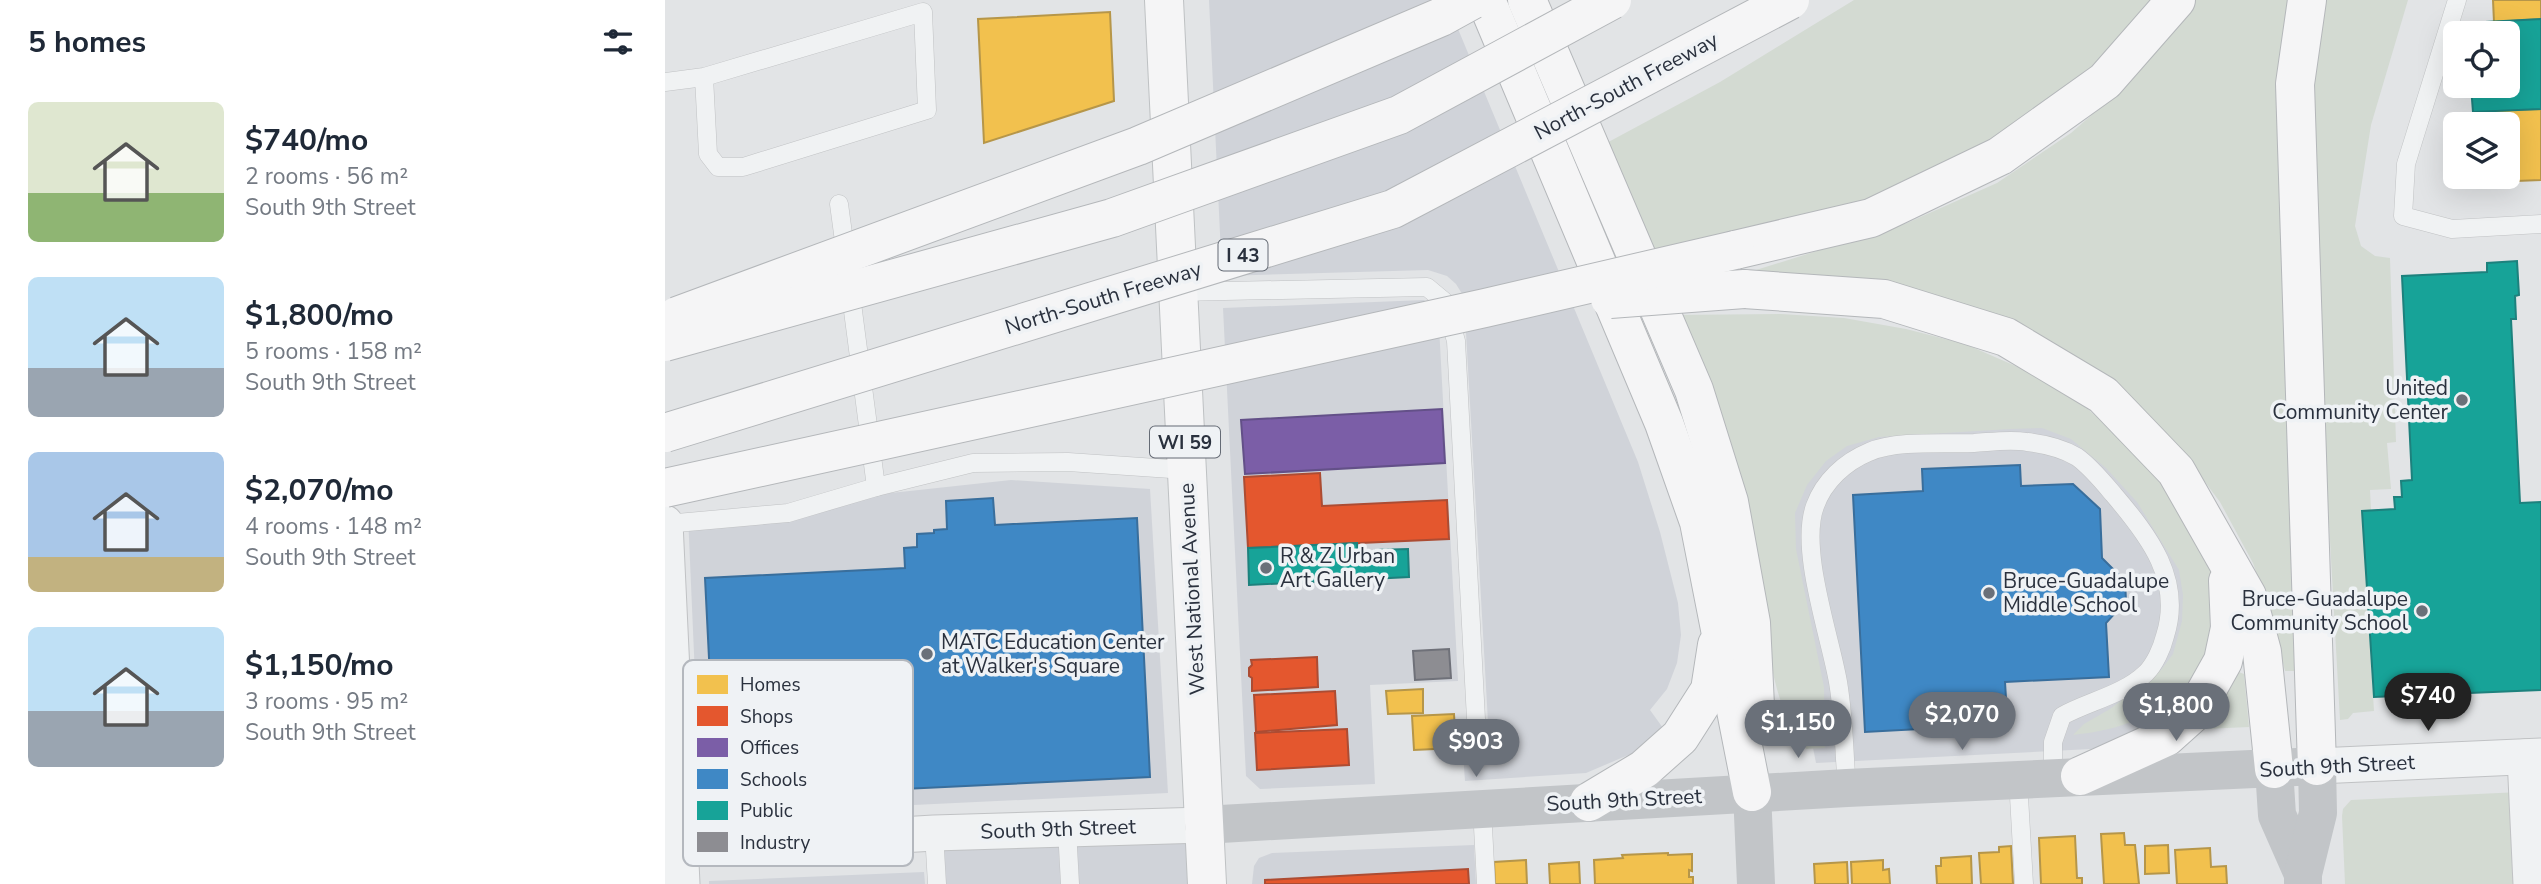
<!DOCTYPE html>
<html lang="en">
<head>
<meta charset="utf-8">
<style>
	:root { --surface:#fff; --page:#f2f2f3; --text:#1f2937; --muted:#747a83; --accent:#6a7079 }
	body { margin:0; font-family:"Nunito Sans",sans-serif; background:var(--page); color:var(--text); height:100vh; display:flex; flex-direction:column; font-size:26px; white-space:nowrap }
	* { box-sizing:border-box; margin:0 }
	p { font-size:23px; color:var(--muted) }
	.icon { flex:none; width:38px; height:38px; fill:none; stroke:currentColor; stroke-width:2; stroke-linecap:round; stroke-linejoin:round }
	.map { position:relative; flex:1; overflow:hidden }
	.panel { display:flex; flex-direction:column; background:var(--surface); width:665px }
	.panel>* { flex:none }
	.controls { position:absolute; left:1778px; top:21px; display:grid; gap:14px }
	.controls a { display:grid; place-items:center; width:77px; height:77px; border-radius:10px; background:var(--surface); box-shadow:0 7px 28px #0002; font-size:35px }
	.price { position:absolute; translate:-50% -60px; padding:0 16px; border-radius:24px; background:var(--accent); color:#fff; font-size:23px; line-height:46px; filter:drop-shadow(0 2px 4px #0008) }
	.price::after { content:''; position:absolute; left:50%; top:42px; width:21px; height:16px; margin-left:-10px; background:inherit; clip-path:polygon(0 0,100% 0,50% 100%) }
	.price.current { background:#222; color:#fff }
	ul { padding:0; list-style:none }
	li { display:flex; align-items:center; gap:21px; height:175px; padding:0 28px }
	li span { display:grid; place-items:center; flex:none; width:196px; height:140px; border-radius:10px; color:#555 }
	li>.icon { margin-inline-start:auto }
	span .icon { width:84px; height:84px; fill:#fffc; stroke-width:1 }
	li b { font-size:30px }
	h2 { display:flex; justify-content:space-between; align-items:center; height:84px; padding:0 28px; font-size:30px }
	main { display:flex; flex:1; min-height:0 }
	.map>svg:first-child { display:block }
</style>
</head>
<body>
<main>
<section class="panel">
<h2>5 homes<svg class="icon" aria-label="filters" viewBox="0 0 24 24"><path d="M4 7h16M4 17h16"/><circle cx="9" cy="7" r="2"/><circle cx="15" cy="17" r="2"/></svg></h2>
<ul>
<li><span style="background:linear-gradient(#dfe7d0 65%,#8fb573 0)"><svg class="icon" aria-label="home" viewBox="0 0 24 24"><path d="M3 11l9-7 9 7M6 9v11h12V9"/></svg></span><div><b>$740/mo</b><p>2 rooms · 56 m²</p><p>South 9th Street</p></div></li>
<li><span style="background:linear-gradient(#bfe0f5 65%,#9aa5b1 0)"><svg class="icon" aria-label="home" viewBox="0 0 24 24"><path d="M3 11l9-7 9 7M6 9v11h12V9"/></svg></span><div><b>$1,800/mo</b><p>5 rooms · 158 m²</p><p>South 9th Street</p></div></li>
<li><span style="background:linear-gradient(#a9c7e8 75%,#c2b280 0)"><svg class="icon" aria-label="home" viewBox="0 0 24 24"><path d="M3 11l9-7 9 7M6 9v11h12V9"/></svg></span><div><b>$2,070/mo</b><p>4 rooms · 148 m²</p><p>South 9th Street</p></div></li>
<li><span style="background:linear-gradient(#bfe0f5 60%,#9aa5b1 0)"><svg class="icon" aria-label="home" viewBox="0 0 24 24"><path d="M3 11l9-7 9 7M6 9v11h12V9"/></svg></span><div><b>$1,150/mo</b><p>3 rooms · 95 m²</p><p>South 9th Street</p></div></li>
</ul>
</section>
<div class="map">
<svg width="1876" height="884" viewBox="0 0 1876 884">
	<rect width="100%" height="100%" fill="#e2e4e6"/>
	<g fill="#d0d3d9">
		<polygon points="544,0 781,0 973,462 995,532 1013,603 1016,635 1012,663 1002,689 985,710 998,728 975,750 921,773 800,781 796,724 823,722 799,297 791,284 782,276 763,270 557,276"/>
		<polygon points="759,300 768,309 774,326 793,681 705,685 710,784 595,789 581,776 558,308"/>
		<polygon points="1367,395 1436,446 1527,577 1515,704 1494,723 1451,744 1426,749 1151,763 1092,462"/>
		<polygon points="346,480 485,489 503,793 36,815 23,515"/>
		<polygon points="539,825 542,884 272,884 269,833"/>
		<polygon points="809,845 811,884 587,884 589,866 594,858 607,853"/>
		<polygon points="259,872 260,884 44,884 44,881"/>
	</g>
	<g fill="#d3dad2">
		<polygon points="1189,0 1491,0 1383,113 1188,207 980,252 936,146 1055,82"/>
		<polygon points="1527,0 1628,0 1629,671 1620,671 1608,621 1588,563 1555,502 1513,446 1458,395 1093,275 1091,270 1242,223 1332,183 1406,133 1469,78 1514,23"/>
		<polygon points="1658,0 1743,0 1706,125 1690,226 1696,246 1710,256 1725,258 1731,442 1722,443 1726,489 1705,490 1706,510 1697,511 1709,711 1688,713 1683,719 1675,720 1646,199 1645,123"/>
		<path d="M1116,314L1179,318L1241,329L1300,344L1369,374L1417,404L1466,447L1499,486L1548,573L1549,637L1515,704L1500,699C1470,726 1446,730 1408,735L1419,724L1445,709L1496,670L1508,654L1517,621L1518,595L1514,570L1472,502L1441,468L1406,439L1377,428L1345,429L1214,437L1182,446L1161,461L1142,485L1130,513L1131,549L1159,687L1160,748L1141,749C1119,719 1112,694 1105,658L1007,315Z"/>
		<polygon points="1571,671 1579,674 1584,727 1539,729 1535,725"/>
		<polygon points="1876,791 1876,884 1680,884 1677,816 1678,809 1686,800"/>
	</g>
	<g fill="#f2c14e" stroke="#b69649" stroke-width="2">
		<polygon points="1828,0 1876,0 1876,19 1829,22"/>
		<polygon points="445,12 449,101 319,143 313,19"/>
		<polygon points="1876,109 1876,180 1826,182 1825,177 1843,177 1843,124 1821,124 1820,111"/>
		<polygon points="758,689 758,713 723,714 721,691"/>
		<polygon points="789,714 791,748 749,750 747,716"/>
		<polygon points="1459,833 1460,845 1470,845 1474,884 1439,884 1436,834"/>
		<polygon points="1410,836 1412,878 1417,878 1417,884 1376,884 1374,838"/>
		<polygon points="1503,845 1504,873 1480,874 1480,846"/>
		<polygon points="1346,846 1348,884 1316,884 1314,853 1334,852 1334,847"/>
		<polygon points="1545,848 1546,867 1561,866 1562,884 1512,884 1510,850"/>
		<polygon points="1003,853 1003,855 1027,854 1027,871 1024,870 1024,877 1028,877 1028,884 930,884 929,860 958,858 957,855"/>
		<polygon points="1306,856 1307,884 1272,884 1271,866 1276,866 1276,858"/>
		<polygon points="861,860 862,884 830,884 829,862"/>
		<polygon points="1218,860 1218,870 1224,869 1225,884 1187,884 1186,862"/>
		<polygon points="914,862 915,884 885,884 884,864"/>
		<polygon points="1182,862 1183,884 1150,884 1149,864"/>
	</g>
	<g fill="#e4572e" stroke="#ac4c33" stroke-width="2">
		<polygon points="655,473 657,506 782,500 784,539 583,548 579,477"/>
		<polygon points="652,657 653,687 587,691 587,678 584,676 584,668 587,665 586,660"/>
		<polygon points="670,691 672,725 591,732 589,695"/>
		<polygon points="682,729 684,765 592,770 590,733"/>
		<polygon points="803,869 804,884 600,884 600,880"/>
	</g>
	<polygon fill="#7b5ea7" stroke="#635088" stroke-width="2" points="777,409 780,463 580,474 576,420"/>
	<g fill="#3f88c5" stroke="#396e9c" stroke-width="2">
		<polygon points="1355,465 1356,486 1408,484 1435,509 1437,558 1460,581 1461,601 1441,623 1444,677 1340,682 1342,715 1310,716 1310,726 1200,732 1188,495 1258,491 1257,469"/>
		<polygon points="328,498 330,525 472,518 485,777 51,798 40,578 240,568 239,548 252,547 252,534 269,533 269,530 282,529 281,501"/>
	</g>
	<g fill="#17a398" stroke="#1d817d" stroke-width="2">
		<polygon points="1876,19 1876,109 1808,112 1806,86 1843,86 1843,33 1821,33 1821,22"/>
		<polygon points="1852,261 1854,295 1850,296 1851,319 1846,319 1855,503 1876,502 1876,690 1709,697 1697,511 1730,509 1729,497 1737,497 1736,481 1747,480 1737,276 1822,272 1822,263"/>
		<polygon points="692,543 693,558 710,557 710,550 743,549 744,577 584,585 583,548"/>
	</g>
	<polygon fill="#8d8d92" stroke="#6f7179" stroke-width="2" points="784,649 786,678 750,680 748,651"/>
	<g fill="none" stroke-linecap="round" stroke-linejoin="round">
		<g stroke="#c0c2c4" stroke-width="19">
			<g id="lane">
				<polyline points="1792,0 1741,164 1738,216 1787,229 1876,224"/>
				<polyline points="0,82 39,77 258,12 262,110 78,167 53,167 43,154 39,77"/>
				<polyline points="174,204 181,256"/>
				<polyline points="185,288 211,487"/>
				<polyline points="513,292 762,287 780,302 791,341 811,719"/>
				<polyline points="0,524 123,513 211,487 308,463 403,462 521,470"/>
				<polyline points="1353,779 1359,884"/>
				<path d="M1182,788C1179,753 1179,717 1173,682C1165,636 1134,549 1150,506C1159,481 1180,462 1204,452C1231,440 1279,444 1309,443C1326,442 1345,439 1362,442C1379,444 1397,448 1412,457C1426,467 1438,482 1449,495C1484,536 1518,580 1500,636C1497,648 1490,664 1481,673C1458,695 1424,701 1397,716L1388,742V778"/>
				<polyline points="817,808 821,884"/>
				<polyline points="402,829 405,884"/>
				<polyline points="269,833 272,884"/>
			</g>
		</g>
		<g stroke="#c0c2c4" stroke-width="37">
			<g id="street">
				<polyline points="0,523 17,884"/>
				<polyline points="1860,757 1866,884"/>
				<polyline points="1652,766 1876,756"/>
				<polyline points="0,849 269,833 539,825"/>
			</g>
		</g>
		<g stroke="#bec1c3" stroke-width="40">
			<polyline id="primary" points="499,0 542,884"/>
		</g>
		<g stroke="#b4b7ba" stroke-width="40">
			<g id="highway">
				<polyline points="821,0 999,423 1034,522 1087,792"/>
				<polyline points="862,0 1029,390 1064,502 1086,623 1090,706"/>
				<polyline points="1642,0 1630,84 1652,766"/>
				<polyline points="1070,250 1206,218 1335,156 1440,81 1511,0"/>
				<polyline points="1079,289 1219,299 1341,337 1438,395 1511,471 1582,596 1597,652 1609,769"/>
				<polyline points="1415,776 1501,737 1530,711 1558,661 1565,628 1563,581"/>
				<polyline points="924,802 979,769 1015,737 1045,690 1052,645"/>
			</g>
		</g>
		<use href="#lane" stroke="#f0f2f3" stroke-width="18"/>
		<use href="#street" stroke="#f0f2f3" stroke-width="35"/>
		<g stroke="#c2c5c8" stroke-width="38">
			<polyline points="1609,769 1612,815 1638,874"/>
			<polyline points="1087,792 1091,884"/>
			<polyline points="539,825 1182,788 1652,766 1653,813 1638,874 1638,884"/>
		</g>
		<use href="#primary" stroke="#f5f5f6" stroke-width="38"/>
		<use href="#highway" stroke="#f5f5f6" stroke-width="38"/>
		<g stroke="#b4b7ba" stroke-width="40" stroke-linecap="butt">
			<g id="highway-bridge">
				<polyline points="945,299 1079,289"/>
				<polyline points="12,316 473,146 776,17 807,0"/>
				<polyline points="0,342 447,218 734,115 947,0"/>
				<polyline points="0,433 728,209 1125,0"/>
				<polyline points="0,488 820,308 1070,250"/>
			</g>
		</g>
		<use href="#highway-bridge" stroke="#f5f5f6" stroke-width="38"/>
	</g>
	<g fill="#6a7079" stroke="#eff2f5" stroke-width="2.5">
		<circle cx="1797" cy="400" r="7"/>
		<circle cx="601" cy="568" r="7"/>
		<circle cx="1324" cy="593" r="7"/>
		<circle cx="1757" cy="611" r="7"/>
		<circle cx="262" cy="654" r="7"/>
	</g>
	<g text-anchor="middle" stroke-width="7" stroke-linejoin="round" paint-order="stroke">
		<g fill="#eff2f5" stroke="#656b75" stroke-width="2">
			<rect x="553.5" y="239.5" width="49" height="31" rx="5"/>
			<rect x="485" y="426.5" width="70" height="31" rx="5"/>
		</g>
		<g font-size="19" font-weight="bold" fill="#2a313e">
			<text x="578" y="262">I 43</text>
			<text x="520" y="449">WI 59</text>
		</g>
		<g font-size="21" fill="#2a313e" stroke="#eff2f5">
			<text transform="translate(961 86) rotate(-28)" y="7">North-South Freeway</text>
			<text transform="translate(438 298) rotate(-17)" y="7">North-South Freeway</text>
			<text transform="translate(527 589) rotate(-93)" y="7">West National Avenue</text>
			<text transform="translate(1672 766) rotate(-3)" y="7">South 9th Street</text>
			<text transform="translate(959 800) rotate(-3)" y="7">South 9th Street</text>
			<text transform="translate(393 829) rotate(-2)" y="7">South 9th Street</text>
		</g>
		<g font-size="21" fill="#2a313e" stroke="#eff2f5" text-anchor="start">
			<text x="1783" y="395" text-anchor="end">United<tspan x="1783" dy="24">Community Center</tspan></text>
			<text x="615" y="563">R &amp; Z Urban<tspan x="615" dy="24">Art Gallery</tspan></text>
			<text x="1338" y="588">Bruce-Guadalupe<tspan x="1338" dy="24">Middle School</tspan></text>
			<text x="1743" y="606" text-anchor="end">Bruce-Guadalupe<tspan x="1743" dy="24">Community School</tspan></text>
			<text x="276" y="649">MATC Education Center<tspan x="276" dy="24">at Walker's Square</tspan></text>
		</g>
	</g>
	<rect x="18" y="660" width="230" height="206" rx="10" fill="#eff2f5" stroke="#b4b8be" stroke-width="2"/>
	<rect x="32" y="675" width="31" height="19" fill="#f2c14e"/>
	<rect x="32" y="706" width="31" height="20" fill="#e4572e"/>
	<rect x="32" y="738" width="31" height="19" fill="#7b5ea7"/>
	<rect x="32" y="769" width="31" height="20" fill="#3f88c5"/>
	<rect x="32" y="801" width="31" height="19" fill="#17a398"/>
	<rect x="32" y="832" width="31" height="20" fill="#8d8d92"/>
	<g font-size="19" fill="#2a313e">
		<text x="75" y="691">Homes</text>
		<text x="75" y="723">Shops</text>
		<text x="75" y="754">Offices</text>
		<text x="75" y="786">Schools</text>
		<text x="75" y="817">Public</text>
		<text x="75" y="849">Industry</text>
	</g>
</svg>
<div class="controls">
<a><svg class="icon" aria-label="locate" viewBox="0 0 24 24"><circle cx="12" cy="12" r="6"/><path d="M12 2v4M12 18v4M2 12h4M18 12h4"/></svg></a>
<a><svg class="icon" aria-label="layers" viewBox="0 0 24 24"><path d="M12 4l9 5-9 5-9-5zM3 14l9 5 9-5"/></svg></a>
</div>
<b class="price current" style="left:1763px;top:733px">$740</b>
<b class="price" style="left:1511px;top:743px">$1,800</b>
<b class="price" style="left:1297px;top:752px">$2,070</b>
<b class="price" style="left:1133px;top:760px">$1,150</b>
<b class="price" style="left:811px;top:779px">$903</b>
</div>
</main>
</body>
</html>
